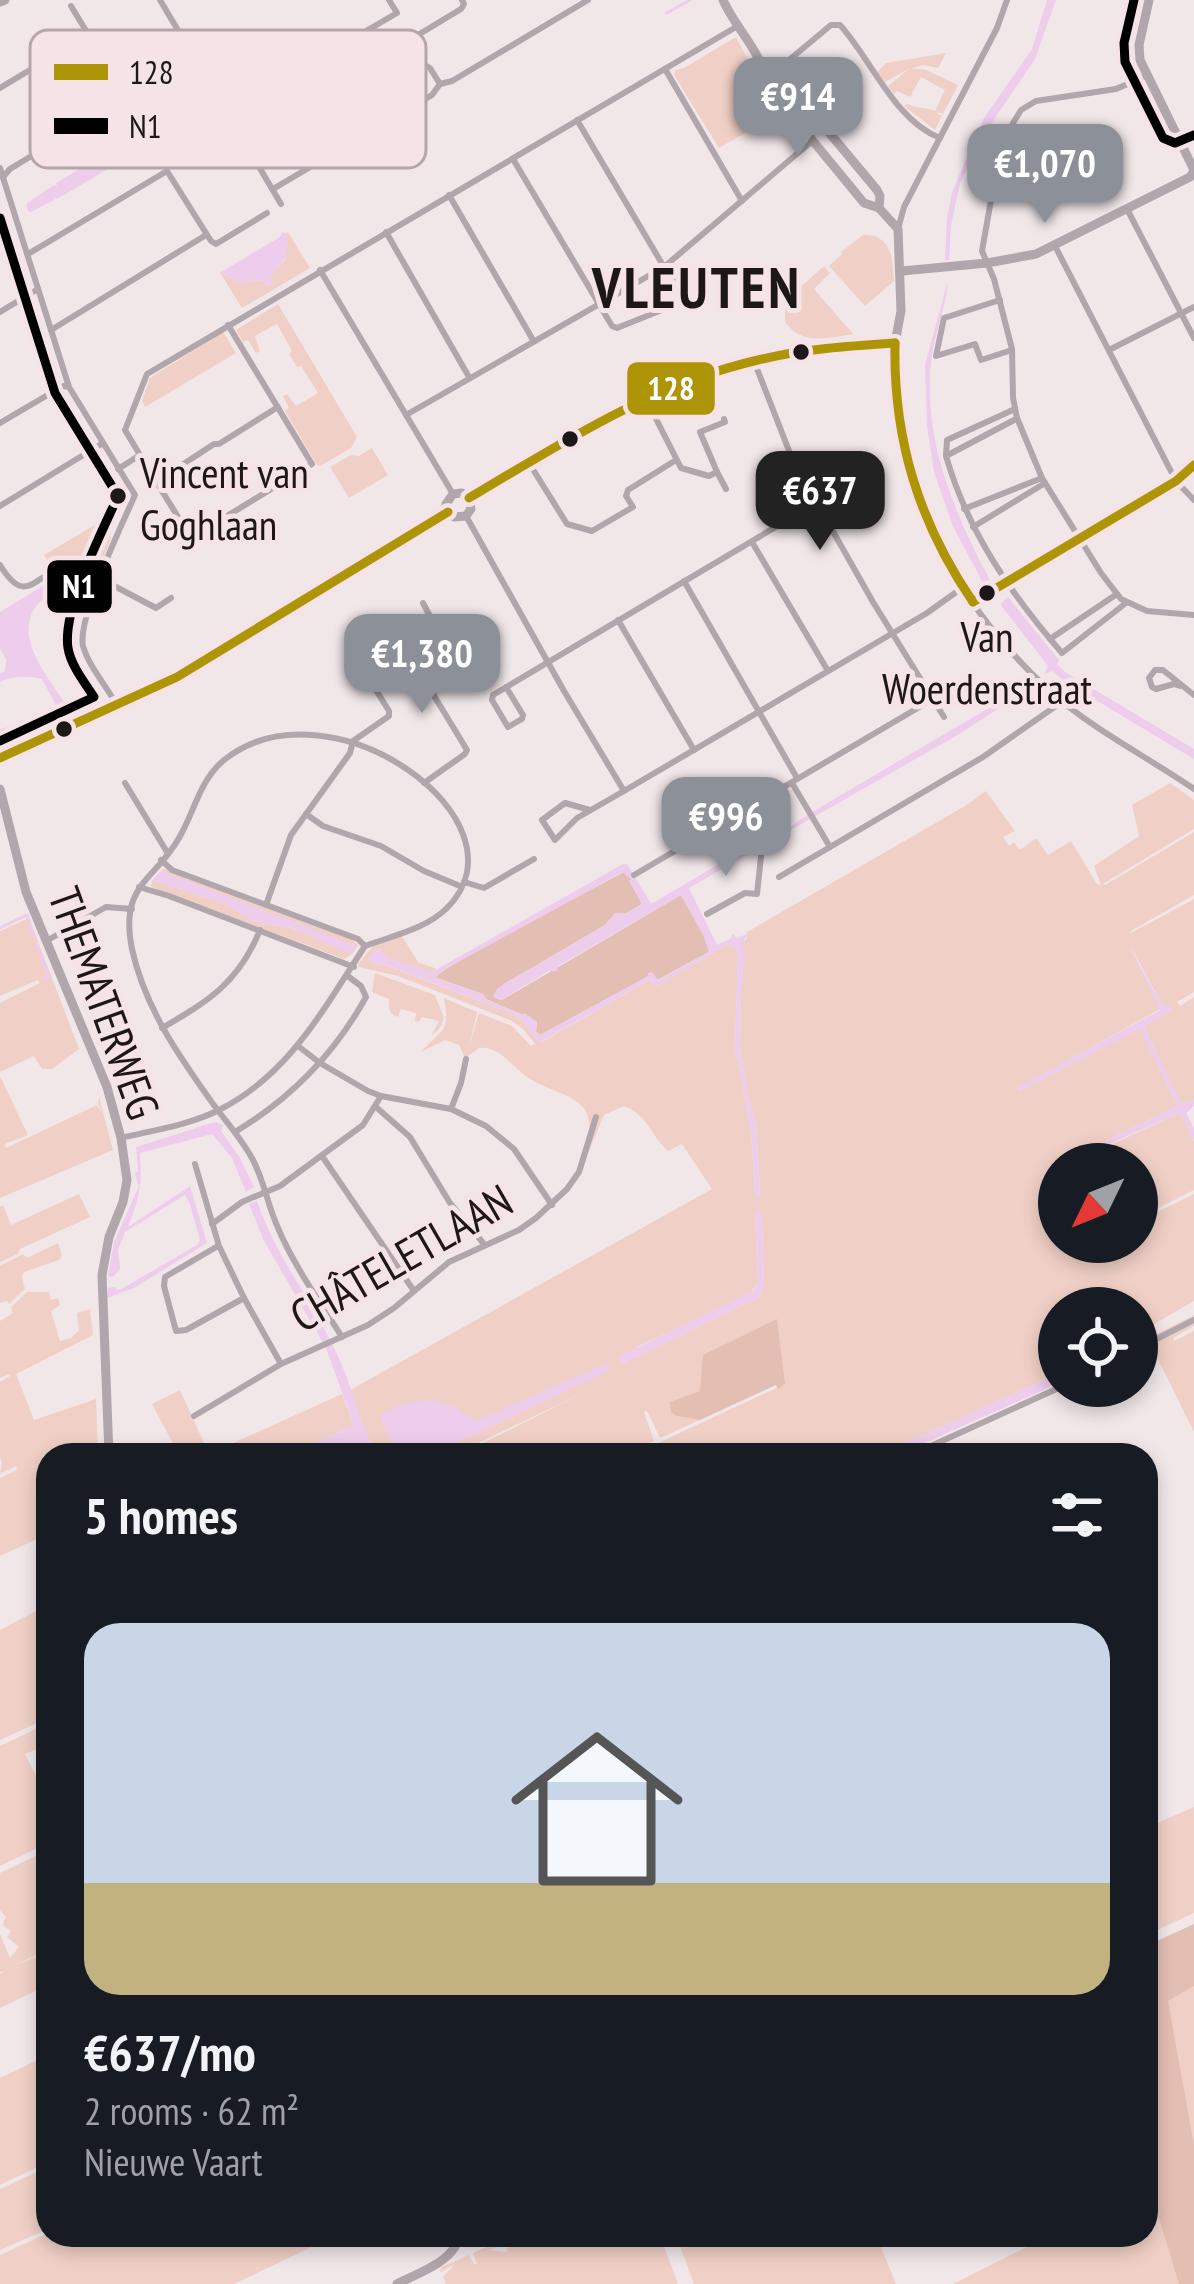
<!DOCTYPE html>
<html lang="en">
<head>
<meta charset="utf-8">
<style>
	:root { --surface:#171b24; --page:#242831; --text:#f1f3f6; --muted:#9ea1a6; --line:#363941; --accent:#8c9099 }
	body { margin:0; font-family:"PT Sans Narrow",sans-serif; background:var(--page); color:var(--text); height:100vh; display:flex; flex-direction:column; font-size:45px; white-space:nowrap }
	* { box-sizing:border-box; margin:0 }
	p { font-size:39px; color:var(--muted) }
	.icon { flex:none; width:66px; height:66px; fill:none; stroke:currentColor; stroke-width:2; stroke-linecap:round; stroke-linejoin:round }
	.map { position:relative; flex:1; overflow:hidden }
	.details { position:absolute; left:36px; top:1443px; width:1122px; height:804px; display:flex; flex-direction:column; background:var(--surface); border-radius:36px; box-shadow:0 6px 18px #0003 }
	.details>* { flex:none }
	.needle { width:78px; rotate:227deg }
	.tools { position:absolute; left:1038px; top:1143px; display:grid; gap:24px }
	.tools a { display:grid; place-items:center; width:120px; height:120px; border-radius:50%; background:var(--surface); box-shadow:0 6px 18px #0003; font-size:60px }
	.price { position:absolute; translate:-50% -102px; padding:0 27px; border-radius:24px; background:var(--accent); color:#fff; font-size:39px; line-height:78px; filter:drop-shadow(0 3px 6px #0008) }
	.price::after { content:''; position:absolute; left:50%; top:72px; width:36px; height:27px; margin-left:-18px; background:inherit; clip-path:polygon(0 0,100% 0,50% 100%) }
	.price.active { background:#222; color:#fff }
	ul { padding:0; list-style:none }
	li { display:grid; align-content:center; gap:24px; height:636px; padding:0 48px }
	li+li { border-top:3px solid var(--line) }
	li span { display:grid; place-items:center; height:372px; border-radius:36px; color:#555 }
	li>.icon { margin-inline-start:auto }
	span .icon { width:216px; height:216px; fill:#fffc; stroke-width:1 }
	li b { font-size:51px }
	h2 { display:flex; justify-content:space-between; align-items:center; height:144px; padding:0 48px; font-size:51px }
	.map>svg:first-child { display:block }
</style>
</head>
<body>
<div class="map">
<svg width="1194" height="2284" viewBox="0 0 1194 2284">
	<rect width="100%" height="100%" fill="#f1e7e9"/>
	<g fill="#f0d0c6" fill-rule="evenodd">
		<polygon points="736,37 755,73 748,84 772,112 752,129 719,148 674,75 675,70 684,68"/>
		<path d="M946,53L938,68L922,65L911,69H924L958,85L943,114L938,112V115H942L935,130L904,106L908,104C918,109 926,107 935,111L945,90L921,77L910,97L897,91L894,94L888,86L910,68L885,82L877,72L886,63Z"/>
		<polygon points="288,232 310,268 242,308 219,271 238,283 261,280 268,286 273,283 271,275 285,260 285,234"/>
		<path d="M863,235C891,234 893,258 894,281L865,306L829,266L842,254L841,252Z"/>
		<path d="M824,266L830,273L814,289L853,334C827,338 803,346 785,322V301Z"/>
		<polygon points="278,304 357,437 351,448 320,466 317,465 285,411 289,408 283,396 287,394 296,406 318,393 301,366 297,367 289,354 292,351 277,324 255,336 260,351 256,353 248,340 243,342 236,330"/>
		<polygon points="223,332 236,353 145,407 142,401 150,378"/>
		<polygon points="372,448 388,475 349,498 330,467 351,455 359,456"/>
		<polygon points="100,522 111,538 100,567 67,560 52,567 44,555"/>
		<path d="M1170,783L1194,800V829L1103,884L1105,885L1194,832V895L1129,932L1131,933L1194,899V992L1177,1002L1180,1006L1194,997V1099L1184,1104L1180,1102L1144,1027L1167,1007L1162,1005L1130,945L1160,1009L1018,1088L1020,1091L1140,1028L1177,1106L1072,1157L1064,1161V1164H1059V1242H1137V1222L1194,1194V1301L1137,1334V1308H1059V1373L879,1455H632L785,1384L700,1392L677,1416L700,1420L660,1438L647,1411L644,1412L654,1441L620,1455H459L585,1392L453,1455H431L607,1371L610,1367L607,1364L479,1421L383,1414L382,1420L398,1455H377L363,1426L350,1390L712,1189L682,1144L668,1151C650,1135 648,1115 624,1106L604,1115L589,1151L586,1149C602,1093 560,1099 527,1077C511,1066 500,1046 479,1048L465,1058L459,1045L445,1040L421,1052C442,1029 451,1032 444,998L477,1012L469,1048L479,1013L512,1026L531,1046L535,1044L523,1029L512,1021L398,976L359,967L358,964L373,946L402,936L418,962L437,969L429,973L392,959L377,949L368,959L374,964L388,966L513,1014L522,1020L540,1043L649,980L657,986L727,945L735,947L738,953L735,1047L751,1131L755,1192L760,1196L756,1123L747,1093L740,1047L742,943L747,938V932L965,806L986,791L1015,831L1003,837L1009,846L1014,842L1020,850L1036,838L1048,855L1071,841L1097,884L1101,885L1094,866L1139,836L1132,805ZM758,1210L762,1219L764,1286L759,1297L624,1363L619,1360L639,1346L750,1294L758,1282L755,1214Z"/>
		<polygon points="163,869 351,939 358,945 353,953 344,959 151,887 152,880 229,905 245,917 260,923 291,928 330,944 355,946 161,871"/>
		<polygon points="29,918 79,1049 52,1069 42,1069 34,1056 0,1072 0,1003 40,983 38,980 0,996 0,931"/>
		<path d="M375,973L435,995L444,1018L440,1028L431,1036L439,1021L422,1017L419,1022L415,1021L416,1013L401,1009L398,1017C389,1014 388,1008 389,999L372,992Z"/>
		<polygon points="0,1076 28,1135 5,1144 6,1148 97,1105 102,1113 98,1102 99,1097 113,1150 0,1198"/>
		<polygon points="1177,1114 1182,1116 1194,1141 1194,1190 1137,1219 1137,1164 1069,1164"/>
		<polygon points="79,1194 90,1217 20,1249 18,1254 0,1262 0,1207 3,1205 11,1225"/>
		<polygon points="58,1243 62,1256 59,1260 24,1272 22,1277 25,1289 9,1304 7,1301 0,1303 0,1266 23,1254 27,1258"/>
		<polygon points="27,1292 49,1292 51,1300 58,1298 60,1305 51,1311 60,1341 71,1338 79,1330 77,1313 90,1309 93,1335 16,1374 34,1420 96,1399 98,1455 48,1455 48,1534 0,1556 0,1478 17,1470 16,1466 0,1474 2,1462 0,1457 0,1382 10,1376 8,1374 0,1378 0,1321 13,1313 11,1307"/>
		<polygon points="1194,1315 1194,1326 1173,1338 1174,1341 1194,1331 1194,1432 1155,1353 1160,1346 1137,1354 1137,1344"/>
		<polygon points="180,1390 209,1454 342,1394 354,1425 289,1455 179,1455 152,1404"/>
		<polygon points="36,1611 48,1637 48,1680 36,1686 43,1702 48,1700 48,1718 0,1740 0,1630"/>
		<polygon points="48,1723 48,1759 45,1759 35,1750 25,1754 48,1799 48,1843 0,1866 0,1746"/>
		<polygon points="1194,1807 1194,1913 1146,1935 1146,1828"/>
		<polygon points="48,1850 48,1949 16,1965 48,1952 48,1985 0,2008 0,1974 5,1971 0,1972 0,1934 10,1958 19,1947 7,1937 11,1931 2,1925 6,1917 0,1910 0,1873"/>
		<polygon points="1194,1929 1194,2284 953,2284 1050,2235 1146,2235 1146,2187 1149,2185 1146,2175 1146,1949"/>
		<polygon points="48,2055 48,2162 0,2185 0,2078"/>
		<polygon points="48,2167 48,2229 0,2250 0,2189"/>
		<polygon points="48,2233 48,2235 313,2235 318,2244 234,2284 0,2284 0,2255"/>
		<polygon points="525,2235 660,2235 678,2284 446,2284 443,2277 455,2264 439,2273 442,2267 469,2255 474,2264 477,2264 473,2253 500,2241 503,2244 490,2250 506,2252 509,2242"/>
		<polygon points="676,2235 876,2235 896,2284 694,2284"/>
	</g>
	<g fill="#e3beb3">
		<polygon points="624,872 631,879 630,882 642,904 626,913 615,913 605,925 504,984 493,996 502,1000 681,895 705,937 709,952 657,980 649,976 540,1035 536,1032 537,1022 486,999 483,994 434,977 464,957"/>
		<polygon points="777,1319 785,1384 778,1389 776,1385 700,1420 677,1416 671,1412 670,1402 700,1391 703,1355"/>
		<polygon points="1194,1924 1194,1986 1168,2001 1194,2145 1194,2284 1179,2284 1146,2175 1146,1946"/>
	</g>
	<g fill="#edccec" fill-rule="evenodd">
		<polygon points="1047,0 1056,0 1035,59 980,140 960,183 951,225 949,260 945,260 947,218 952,192 984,118 1032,49"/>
		<polygon points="198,92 211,114 201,120 197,115 188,120 191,126 159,145 155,140 146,145 147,149 141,156 135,150 133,154 57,199 54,197 54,200 31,212 28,211 26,204 54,185 57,186 56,183 125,142 130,142 127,135 136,129 139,135 148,130 145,123 178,104 182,109 191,104 188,98"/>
		<path d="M282,232L286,234C291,253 284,262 271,275L273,283L267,286L261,280L238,283L221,272L280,237Z"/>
		<path d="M948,281C947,304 934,335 931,362C923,440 954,513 990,580L983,583L953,526L934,472L927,426L925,365Z"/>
		<path d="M69,572L86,576L85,583C69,581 63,584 49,594C4,626 44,671 66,705V711L12,736L0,737V729L17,725L18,721C30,720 46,714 57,707L42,679C31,676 10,676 0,682V674L5,671L6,659L0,649V612L62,574Z"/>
		<polygon points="1008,597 1059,660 1057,664 1065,672 1194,749 1194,759 1064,681 1052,671 1044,674 1048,666 1000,604"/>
		<path d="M1032,679L1037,684L956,736L689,888L717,945L730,939L733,934L737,938L749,933L742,943L745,955L741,998L740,1047L747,1093L756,1123L760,1197L757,1198L755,1192L751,1131L735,1047L738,953L735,947L727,945L657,986L649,980L539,1043L522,1020L513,1014L389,966L374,964L367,959L377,949L392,959L432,972L623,864H627L651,904L753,844L792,826L807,815L1011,695ZM623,872L631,879L629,881L642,904L626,913H615L605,925L504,984L496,990L494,998L501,1000L549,971H557L558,966L681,895L704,937L709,952L658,980L652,972L648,973V976L540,1035L536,1032L537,1022L525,1013L522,1014L487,1000L483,994L436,978L442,971Z"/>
		<polygon points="161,871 356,946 351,954 292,928 260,923 245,917 229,905 152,880"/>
		<polygon points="1128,945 1162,1005 1170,1006 1173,1010 1144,1027 1180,1102 1184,1104 1194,1099 1194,1106 1186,1113 1194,1129 1194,1141 1182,1116 1177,1114 1064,1164 1063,1162 1072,1157 1177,1106 1140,1029 1020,1091 1018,1087 1160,1010"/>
		<path d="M215,1122L223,1125L221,1131L240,1158L254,1187L246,1192L232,1158L212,1134L140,1153C142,1186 140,1196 128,1227L190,1186L207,1243L134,1288L107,1298L108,1288L114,1287L118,1290L123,1288L197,1245L200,1240L190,1204L185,1195L125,1232L118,1250L120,1269L113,1277L108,1276L114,1242L139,1186L135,1174L138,1171L136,1147Z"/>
		<path d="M257,1201C275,1255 311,1299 335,1350C352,1384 359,1422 377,1455H289L354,1425L326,1348L264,1241L249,1204Z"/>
		<polygon points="759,1209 762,1219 764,1286 759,1297 624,1363 619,1360 620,1356 753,1291 758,1282 755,1214"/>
		<path d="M607,1363L610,1367L608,1371L431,1455H398L382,1420V1414C405,1401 428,1396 452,1406C463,1410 467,1418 479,1420Z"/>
		<polygon points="1059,1373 1059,1383 898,1455 879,1455"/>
	</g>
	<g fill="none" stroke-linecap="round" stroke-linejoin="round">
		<g stroke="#edccec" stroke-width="3">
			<polyline points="667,13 690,0"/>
			<polyline points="0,928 27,915 34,936"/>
			<polyline points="37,945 49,977 44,979"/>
		</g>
		<g stroke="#b0a6ab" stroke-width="6">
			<polyline points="160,0 281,204"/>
			<polyline points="665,69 742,201"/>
			<path d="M777,70L831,25H840C871,59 895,121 940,138"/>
			<polyline points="1146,76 1116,89 1036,101 1021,110 1013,123 994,183 982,251 994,279 1012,349 1013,398 1017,418 1042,478 1101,573 1121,599 1147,611 1194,615"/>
			<polyline points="440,84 430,68 421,63 408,41 461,9 464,4 462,0"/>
			<polyline points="0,88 88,35"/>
			<polyline points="227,112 397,13 389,0"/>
			<polyline points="513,159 612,326 617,328 689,299 664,267 577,120"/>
			<path d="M0,168L69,387L135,495C122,524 77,619 83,646C89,667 106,685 116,704"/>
			<polyline points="3,177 10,169 127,98 71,6"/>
			<polyline points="273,189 432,95 440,84 452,81 588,0"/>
			<polyline points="449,195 533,340"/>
			<polyline points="1127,209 1194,338"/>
			<polyline points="898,229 904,207 997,28 1007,0"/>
			<polyline points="386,232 469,377"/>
			<polyline points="1055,246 1176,481 1194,500"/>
			<polyline points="28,254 167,171 211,241 216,244 267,213"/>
			<polyline points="320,270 453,494"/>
			<polyline points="1000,300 944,318 936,356 975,344 981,360 1012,350"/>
			<polyline points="0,312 38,289"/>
			<polyline points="51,330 206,235"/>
			<path d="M895,343C884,473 956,606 1050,691C1093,730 1146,756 1194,789"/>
			<polyline points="1109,350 1194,307"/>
			<polyline points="754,361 793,461 873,602 944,717"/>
			<polyline points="647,401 681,468 709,476 717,472 700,432 725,422 724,419"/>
			<polyline points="1015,409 947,440 946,456 1016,419"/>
			<polyline points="406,415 664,267 812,141"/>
			<polyline points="0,423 63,386 69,387"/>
			<path d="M946,456C968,532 1011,594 1062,653L1126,603"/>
			<polyline points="141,457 191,538 312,464 228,325"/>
			<polyline points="529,463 567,524 592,531 633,507 626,496 628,490 676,460"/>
			<polyline points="118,469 140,455 125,430 147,374 736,27"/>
			<polyline points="717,472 726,489"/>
			<polyline points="156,482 214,444 219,444 278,407"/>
			<polyline points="0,506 103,443"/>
			<polyline points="964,509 1042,478"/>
			<polyline points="466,516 564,691 624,791 577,818 555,840 542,820 565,803 590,810"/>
			<polyline points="973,527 1045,483"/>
			<polyline points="752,542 828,671"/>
			<path d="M0,565C25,606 33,578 65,565L102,574"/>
			<polyline points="101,579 156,608 171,598"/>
			<polyline points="684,581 797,778"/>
			<polyline points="973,602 1176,481 1194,465"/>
			<polyline points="618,620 694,750"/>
			<polyline points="1050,639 1117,594"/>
			<polyline points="402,643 467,750 465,754 424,783"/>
			<polyline points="363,667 431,625 432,620 423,603"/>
			<polyline points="1180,686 1174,684 1156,689 1152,687 1149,678 1155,670 1163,670 1194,695"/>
			<polyline points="506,687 523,715 522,719 508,727 492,700 493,695 816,503"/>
			<polyline points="125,783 167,852"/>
			<polyline points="792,783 830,847"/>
			<polyline points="624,791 927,613 962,588"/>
			<polyline points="306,814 323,826 381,846 424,871 460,886"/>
			<polyline points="161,860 172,870 358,939 365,946"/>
			<polyline points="634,875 933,699"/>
			<polyline points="779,877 983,757 1063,701"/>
			<polyline points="464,882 484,888 534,859"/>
			<polyline points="139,887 169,896 354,967"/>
			<polyline points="266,905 291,835 350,753 353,741 389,716 389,711 351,650"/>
			<polyline points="707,914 745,893 757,894 763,838 747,809"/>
			<polyline points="48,940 106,907 132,909"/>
			<path d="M162,1028C209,1001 239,982 260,930"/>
			<polyline points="298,1046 320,1063 368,1091 381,1096 451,1109 486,1126 514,1149 552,1205"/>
			<polyline points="376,1107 410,1137 450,1203 484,1244"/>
			<polyline points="451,1109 461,1083 466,1059"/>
			<path d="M235,1132C290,1099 335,1053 366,997L361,986L349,977"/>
			<path d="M121,1138C154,1130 189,1125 219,1110C289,1075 324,1008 365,946"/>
			<polyline points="322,1156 414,1291"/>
			<polyline points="195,1164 219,1246 244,1298 281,1364"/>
			<polyline points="212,1224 242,1202 280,1186 363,1125 381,1096"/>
			<polyline points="218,1246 165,1277 164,1286 176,1331 186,1330 244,1298"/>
			<path d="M342,1337C320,1302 294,1266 278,1228C268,1206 264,1181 253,1160C243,1141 229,1125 216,1108C181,1059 145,1009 132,949C119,884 154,882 179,838C195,811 199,781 224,760C329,676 534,820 447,908C426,929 392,936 365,946"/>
			<polyline points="1137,1349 1194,1320"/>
			<polyline points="194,1416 281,1364 368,1325 394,1308 449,1262 519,1230 536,1218 567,1189 579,1172 596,1117"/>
			<polyline points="911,1455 1063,1386"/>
			<polyline points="461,2237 484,2240 502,2235"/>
		</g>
		<g stroke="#b0a6ab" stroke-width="9">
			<polyline points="1149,0 1139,45 1140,60 1194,170"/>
			<polyline points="0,2 5,0"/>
			<polyline points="764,68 777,70 877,190 880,196 879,208"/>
			<polyline points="902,271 987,263 1036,254 1190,177 1194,171"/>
			<path d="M469,498C554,448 645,390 741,364C791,350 843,347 895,343L901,311L898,229L879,208L864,203L766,84C764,54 735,28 723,0"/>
			<polyline points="448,512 454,517 466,516 471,509 469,498"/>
			<polyline points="448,512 446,504 453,494 462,493 469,498"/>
			<polyline points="0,758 177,677 448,512"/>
			<polyline points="0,789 26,892 107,1087 121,1138 127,1180 123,1202 109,1237 102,1275 109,1455"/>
			<path d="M397,2284C420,2272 454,2262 460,2235"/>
		</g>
		<g stroke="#f5e3e7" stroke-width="18">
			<g id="bus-1">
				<path d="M895,343C893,439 919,523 973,602"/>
				<path d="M469,498C560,444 653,384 758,360C803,349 849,346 895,343"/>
				<polyline points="973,602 1176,481 1194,465"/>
				<polyline points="0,758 177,677 448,512"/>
			</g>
		</g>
		<g stroke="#f5e3e7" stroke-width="18">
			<g id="bus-2">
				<polyline points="1134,0 1124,43 1125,62 1163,138 1175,143 1194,135"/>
				<path d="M0,218L55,393L118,496C102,532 62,609 68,648C71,666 85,683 94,697L0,741"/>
			</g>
		</g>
		<use href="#bus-1" stroke="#ae9508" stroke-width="9"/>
		<use href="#bus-2" stroke="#000" stroke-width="9"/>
	</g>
	<g fill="#1d1718" stroke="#f5e3e7" stroke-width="4.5">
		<circle cx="801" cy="352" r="10"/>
		<circle cx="570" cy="439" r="10"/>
		<circle cx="118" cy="496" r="10"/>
		<circle cx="987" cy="593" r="10"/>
		<circle cx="64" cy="729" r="10"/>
	</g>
	<g text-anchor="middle" stroke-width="10" stroke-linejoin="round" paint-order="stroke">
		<g font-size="42" fill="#1d1718" stroke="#f5e3e7" text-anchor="start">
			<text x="140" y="488">Vincent van<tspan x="140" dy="52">Goghlaan</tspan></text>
			<text x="987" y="652" text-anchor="middle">Van<tspan x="987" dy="52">Woerdenstraat</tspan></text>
		</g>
		<g font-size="45" fill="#1d1718" stroke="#f5e3e7">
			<text transform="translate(104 1003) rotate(70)" y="16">THEMATERWEG</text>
			<text transform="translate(401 1258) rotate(-30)" y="16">CHÂTELETLAAN</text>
		</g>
		<g font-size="57" font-weight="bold" letter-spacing="3" fill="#1d1718" stroke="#f5e3e7">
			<text x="697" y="308">VLEUTEN</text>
		</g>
	</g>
	<rect x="30" y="30" width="396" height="138" rx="18" fill="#f5e3e7" stroke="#b4a6a9" stroke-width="3"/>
	<rect x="54" y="64" width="54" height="16" fill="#ae9508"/>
	<rect x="54" y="118" width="54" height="16" fill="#000"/>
	<g font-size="33" fill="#1d1718">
		<text x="129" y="84">128</text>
		<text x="129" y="138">N1</text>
	</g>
	<g stroke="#f5e3e7" stroke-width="4.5">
		<rect x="625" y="360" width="92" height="57" rx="12" fill="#ae9508"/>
		<rect x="45" y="558" width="69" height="57" rx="12" fill="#000"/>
	</g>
	<g font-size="33" text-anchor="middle" font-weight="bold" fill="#fff">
		<text x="671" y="400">128</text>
		<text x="79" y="598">N1</text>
	</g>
</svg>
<div class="tools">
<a><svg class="needle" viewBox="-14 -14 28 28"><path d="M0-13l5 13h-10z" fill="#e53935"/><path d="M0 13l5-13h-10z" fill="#9ea1a6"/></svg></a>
<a><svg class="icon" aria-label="locate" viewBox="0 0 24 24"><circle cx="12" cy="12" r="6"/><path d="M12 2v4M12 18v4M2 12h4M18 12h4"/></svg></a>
</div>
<b class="price" style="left:798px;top:159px">€914</b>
<b class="price" style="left:1045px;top:226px">€1,070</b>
<b class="price active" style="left:820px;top:553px">€637</b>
<b class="price" style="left:422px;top:716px">€1,380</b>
<b class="price" style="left:726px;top:879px">€996</b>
<section class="details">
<h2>5 homes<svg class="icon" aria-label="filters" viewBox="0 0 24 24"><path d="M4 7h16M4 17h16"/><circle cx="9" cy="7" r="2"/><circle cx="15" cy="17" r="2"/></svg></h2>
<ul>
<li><span style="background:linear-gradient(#c9d6e8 70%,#c2b280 0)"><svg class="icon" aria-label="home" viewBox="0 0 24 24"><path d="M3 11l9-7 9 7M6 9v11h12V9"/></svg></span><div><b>€637/mo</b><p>2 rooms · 62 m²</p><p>Nieuwe Vaart</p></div></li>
</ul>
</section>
</div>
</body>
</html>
